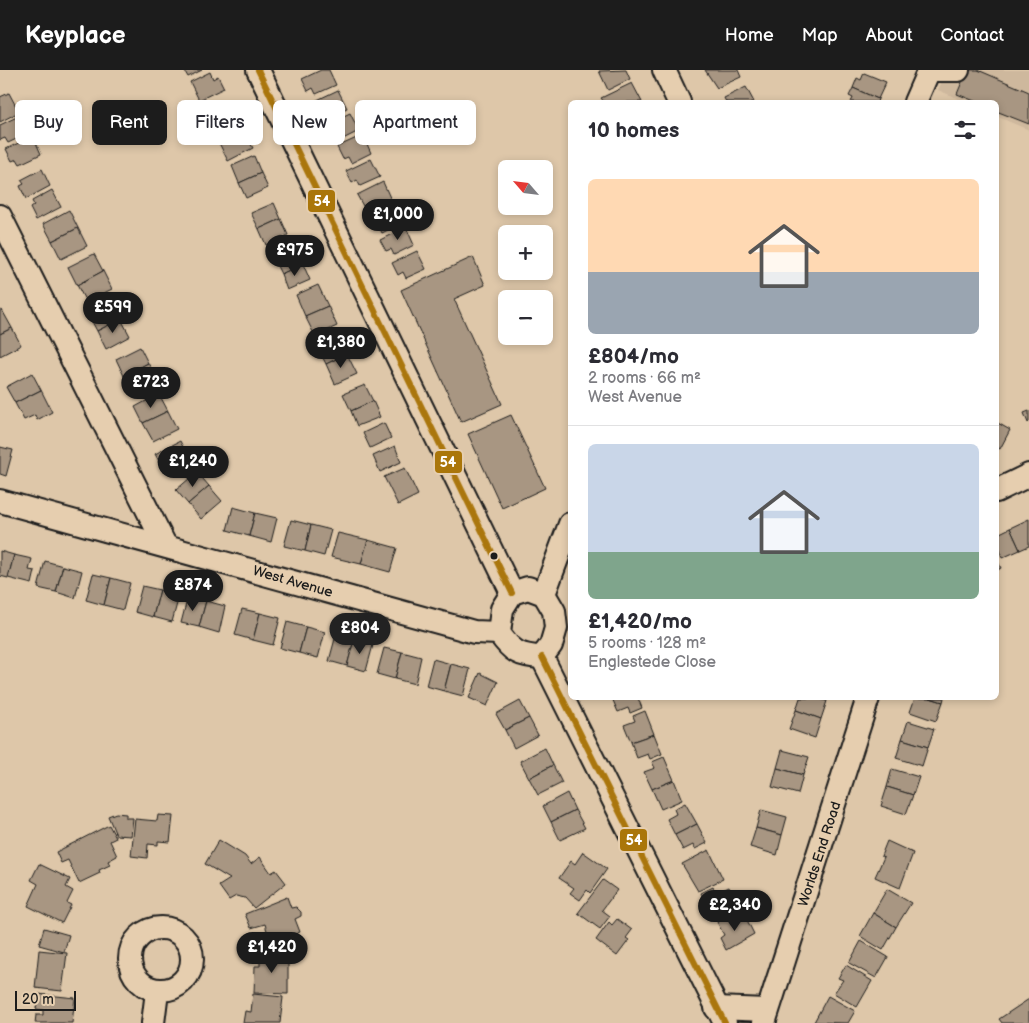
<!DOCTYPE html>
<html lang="en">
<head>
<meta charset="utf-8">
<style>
	:root { --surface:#fff; --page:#f2f2f3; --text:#2b2b33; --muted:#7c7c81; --line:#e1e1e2; --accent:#1c1c1c }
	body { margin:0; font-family:"Balsamiq Sans",sans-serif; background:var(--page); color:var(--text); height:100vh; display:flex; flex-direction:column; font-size:19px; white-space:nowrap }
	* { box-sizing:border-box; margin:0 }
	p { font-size:16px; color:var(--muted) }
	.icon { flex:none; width:28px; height:28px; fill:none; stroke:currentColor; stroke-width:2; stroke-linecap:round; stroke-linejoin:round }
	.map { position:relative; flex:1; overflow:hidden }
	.side { position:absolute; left:568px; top:30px; width:431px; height:600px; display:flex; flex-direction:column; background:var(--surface); border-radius:8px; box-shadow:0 2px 8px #0003 }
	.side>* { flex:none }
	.guide { position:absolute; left:15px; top:30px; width:475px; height:45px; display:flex; gap:10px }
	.needle { width:32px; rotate:298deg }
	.fabs { position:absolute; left:498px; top:90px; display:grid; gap:10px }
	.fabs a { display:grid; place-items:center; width:55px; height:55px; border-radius:8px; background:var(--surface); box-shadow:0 2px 8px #0003; font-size:25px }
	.scale { position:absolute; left:15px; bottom:12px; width:61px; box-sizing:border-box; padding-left:5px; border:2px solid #1c1c1c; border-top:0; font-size:14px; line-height:18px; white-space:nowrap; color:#1c1c1c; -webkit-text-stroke:4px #e6ceaf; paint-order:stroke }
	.price { position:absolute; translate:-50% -42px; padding:0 11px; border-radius:18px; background:var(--accent); color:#fff; font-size:16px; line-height:32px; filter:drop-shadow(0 1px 2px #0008) }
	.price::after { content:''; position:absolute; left:50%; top:30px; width:15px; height:11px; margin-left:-8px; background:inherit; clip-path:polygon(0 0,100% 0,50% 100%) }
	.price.active { background:#222; color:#fff }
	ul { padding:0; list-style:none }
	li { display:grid; align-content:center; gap:10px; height:265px; padding:0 20px }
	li+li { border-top:1px solid var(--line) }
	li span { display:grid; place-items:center; height:155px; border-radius:8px; color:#555 }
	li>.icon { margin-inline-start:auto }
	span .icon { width:90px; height:90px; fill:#fffc; stroke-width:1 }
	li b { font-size:21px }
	h2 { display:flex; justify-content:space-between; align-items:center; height:60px; padding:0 20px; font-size:21px }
	.pill { padding:0 18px; border-radius:8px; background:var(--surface); box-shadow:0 2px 8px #0003; font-size:18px; line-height:45px }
	.pill.active { background:var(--accent); color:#fff }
	header { display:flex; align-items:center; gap:30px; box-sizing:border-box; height:70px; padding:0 25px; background:var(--accent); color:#fff }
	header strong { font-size:24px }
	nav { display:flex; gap:28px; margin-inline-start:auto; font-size:18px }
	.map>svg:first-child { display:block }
</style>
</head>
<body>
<header>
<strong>Keyplace</strong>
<nav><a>Home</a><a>Map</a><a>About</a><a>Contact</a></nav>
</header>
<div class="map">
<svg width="1029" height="953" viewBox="0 0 1029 953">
	<rect width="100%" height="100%" fill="#dec7a9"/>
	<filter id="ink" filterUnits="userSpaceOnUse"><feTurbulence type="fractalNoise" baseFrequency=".02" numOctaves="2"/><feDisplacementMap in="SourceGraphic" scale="10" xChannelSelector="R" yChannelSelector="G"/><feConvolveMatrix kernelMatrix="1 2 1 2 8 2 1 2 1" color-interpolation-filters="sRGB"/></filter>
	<g filter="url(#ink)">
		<polygon fill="#ceb89d" points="947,0 1029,0 1029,60 996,46 996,32 966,32 938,20"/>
		<g fill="#a89682" stroke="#1c1c1c">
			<polygon points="184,0 202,0 188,7"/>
			<polygon points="321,0 329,0 336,15 316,24 313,18 308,21 302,9"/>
			<polygon points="626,0 630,9 608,20 599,1"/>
			<polygon points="705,0 738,0 741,7 717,18"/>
			<polygon points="967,0 978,0 1029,22 1029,54 996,41 996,32 977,32 957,24"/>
			<polygon points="210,2 213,9 218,6 224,18 199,30 190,12"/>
			<polygon points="864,3 886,12 878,29 853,18 857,8 861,10"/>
			<polygon points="632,13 642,32 604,32 601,28"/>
			<polygon points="746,17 754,32 726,32 724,28"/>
			<polygon points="853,18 878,29 877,32 851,32 853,28 849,26"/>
			<polygon points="338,20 347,38 326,48 324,42 319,44 313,32"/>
			<polygon points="9,23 19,42 0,52 0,27"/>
			<polygon points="227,42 230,48 235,45 241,57 216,69 207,52"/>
			<polygon points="350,43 359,61 339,71 336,65 330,67 325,55"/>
			<polygon points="21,45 29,63 8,73 5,68 0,70 0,55"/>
			<polygon points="239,63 242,69 247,67 253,78 228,91 219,73"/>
			<polygon points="363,65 371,83 351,93 348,87 343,89 337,77"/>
			<polygon points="33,66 41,84 20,94 17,89 12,91 6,79"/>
			<polygon points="254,86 261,103 239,113 232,96"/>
			<polygon points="371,89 380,107 360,116 357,110 352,113 346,101"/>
			<polygon points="42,99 50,116 26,129 20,116 24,114 21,110"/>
			<polygon points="261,103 268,118 246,128 239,113"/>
			<polygon points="383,112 391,130 371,140 368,134 363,136 357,125"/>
			<polygon points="52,120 61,137 36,150 30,138 34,135 32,131"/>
			<polygon points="274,133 281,149 259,159 251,143"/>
			<polygon points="393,135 402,153 382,163 379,157 374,159 368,147"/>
			<polygon points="69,140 78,158 52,171 43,154"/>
			<polygon points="281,149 288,165 266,175 259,159"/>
			<polygon points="406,157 414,175 394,185 391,179 386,181 380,170"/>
			<polygon points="78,158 87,176 61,189 52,171"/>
			<polygon points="295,178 303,194 281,204 273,188"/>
			<polygon points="417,181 426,199 406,208 403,202 398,205 392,193"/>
			<polygon points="94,184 103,201 77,215 68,197"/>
			<polygon points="473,187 485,215 454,229 502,334 461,352 401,220"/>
			<polygon points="303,194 310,210 287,220 281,204"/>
			<polygon points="103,201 112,219 86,232 77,215"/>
			<polygon points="318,215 328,236 305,246 296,225"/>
			<polygon points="112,232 121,249 97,261 88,244"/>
			<polygon points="328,236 337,256 315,266 305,246"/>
			<polygon points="2,240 12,258 0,264 0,241"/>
			<polygon points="121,249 130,266 106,279 97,261"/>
			<polygon points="12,258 21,275 0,286 0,264"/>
			<polygon points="338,263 347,284 326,294 320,282 312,285 308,277"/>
			<polygon points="140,277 148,293 124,306 116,289"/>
			<polygon points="347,284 357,304 335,314 326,294"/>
			<polygon points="148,293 158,311 133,324 124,306"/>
			<polygon points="32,303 41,320 15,333 6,317"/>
			<polygon points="365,315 373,331 351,341 343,324"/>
			<polygon points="41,320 52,342 37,350 35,345 24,350 15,333"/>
			<polygon points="159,324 168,341 143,353 135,337"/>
			<polygon points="373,331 380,347 357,356 351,341"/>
			<polygon points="168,341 177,359 153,371 143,353"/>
			<polygon points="1029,341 1029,352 1028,353 1024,343"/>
			<polygon points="511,345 545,418 502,438 468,364"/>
			<polygon points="996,352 1010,360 1000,379 996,377"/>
			<polygon points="384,353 391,368 370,378 363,363"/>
			<polygon points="180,371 189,389 165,402 155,384"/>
			<polygon points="395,376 401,392 380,402 373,386"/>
			<polygon points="0,377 13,380 6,406 0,404"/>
			<polygon points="405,398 418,425 398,435 384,407"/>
			<polygon points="197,402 209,416 188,434 176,420"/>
			<polygon points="209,416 222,431 201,449 188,434"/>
			<polygon points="233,437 255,443 249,466 227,460"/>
			<polygon points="255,443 277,448 271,472 249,466"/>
			<polygon points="1029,449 1029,476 1020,480 1010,458"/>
			<polygon points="291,450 311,455 305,481 284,476"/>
			<polygon points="311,455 331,460 324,486 305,481"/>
			<polygon points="1010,458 1020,480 1002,488 996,465"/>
			<polygon points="338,463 368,470 361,494 331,487"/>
			<polygon points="368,470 397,478 390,502 361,494"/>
			<polygon points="0,481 14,485 8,508 0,506"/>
			<polygon points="14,485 32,489 29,500 35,501 32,514 8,508"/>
			<polygon points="996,488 1001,498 996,501"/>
			<polygon points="45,491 63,496 56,522 38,518"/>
			<polygon points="63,496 82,501 75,528 56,522"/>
			<polygon points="93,504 111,508 104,535 86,530"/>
			<polygon points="111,508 130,513 123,540 104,535"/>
			<polygon points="142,516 160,520 153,547 135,542"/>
			<polygon points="160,520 179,526 172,552 153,547"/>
			<polygon points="188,526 206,531 199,557 181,553"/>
			<polygon points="206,531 225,536 219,563 199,557"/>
			<polygon points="242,539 260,543 253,570 235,565"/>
			<polygon points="260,543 280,548 273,575 253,570"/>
			<polygon points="287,552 306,557 299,583 280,578"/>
			<polygon points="306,557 325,562 318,588 299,583"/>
			<polygon points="336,565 354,570 347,596 329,591"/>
			<polygon points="354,570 373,575 366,601 347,596"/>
			<polygon points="384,578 402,582 395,609 377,604"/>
			<polygon points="402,582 421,587 415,614 395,609"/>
			<polygon points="433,589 451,594 444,621 426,616"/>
			<polygon points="451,594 470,599 463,626 444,621"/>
			<polygon points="480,603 498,612 487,636 469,628"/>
			<polygon points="612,628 638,628 642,638 630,643 628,638 618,642"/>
			<polygon points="800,628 816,628 827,631 821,649 796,640"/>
			<polygon points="915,628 930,628 943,632 936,651 910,642"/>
			<polygon points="930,628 944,628 943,632"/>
			<polygon points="520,631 529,648 505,660 496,644"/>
			<polygon points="796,640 821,649 815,668 789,659"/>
			<polygon points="645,641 654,664 631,672 624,655 635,651 633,646"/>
			<polygon points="529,648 538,665 514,678 505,660"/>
			<polygon points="908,651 934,659 928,677 902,669"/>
			<polygon points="654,664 662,684 650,689 648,684 637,688 631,672"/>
			<polygon points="902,669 928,677 922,696 896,688"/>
			<polygon points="545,678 553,695 529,708 520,691"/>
			<polygon points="782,680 809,687 803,705 777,698"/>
			<polygon points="664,687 674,710 652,719 644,702 655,698 652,692"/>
			<polygon points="553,695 562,713 538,725 529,708"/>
			<polygon points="777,698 803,705 798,724 772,717"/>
			<polygon points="892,699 919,707 913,725 887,717"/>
			<polygon points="674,710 682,730 661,739 652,719"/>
			<polygon points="887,717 913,725 906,744 881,736"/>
			<polygon points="567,723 575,740 551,752 543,736"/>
			<polygon points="685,733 697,754 675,765 667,749 676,744 674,739"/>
			<polygon points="575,740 585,758 560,770 551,752"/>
			<polygon points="761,740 787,747 782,765 756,758"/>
			<polygon points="116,743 126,744 126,748 133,748 131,766 116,765 108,746"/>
			<polygon points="158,745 173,746 170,772 158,771 158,775 148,774 147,788 131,786 135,749 157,751"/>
			<polygon points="697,754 707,773 695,779 693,775 683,780 675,765"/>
			<polygon points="109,755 116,768 110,771 117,786 108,791 110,795 99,800 100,803 79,813 68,790 61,793 56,782"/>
			<polygon points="756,758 782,765 777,785 750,777"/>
			<polygon points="219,770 245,786 251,794 260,787 271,803 276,800 286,813 254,838 245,828 236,826 229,830 219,816 230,809 205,794"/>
			<polygon points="887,771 913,783 900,818 875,807 884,787 881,786"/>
			<polygon points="709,780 723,809 698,821 682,794"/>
			<polygon points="583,782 607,799 590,823 587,820 580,830 570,823 574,818 559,808 571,791 575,794"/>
			<polygon points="39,794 70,809 66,817 73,821 67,833 71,835 62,853 28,836 38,814 31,810"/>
			<polygon points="603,810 617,820 602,840 610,846 600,859 578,843"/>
			<polygon points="713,817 716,823 729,817 738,837 710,850 705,839 708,838 701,823"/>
			<polygon points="887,819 911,833 896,857 873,843"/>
			<polygon points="287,827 291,838 296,837 301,842 301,846 295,849 300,862 295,864 297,873 269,880 267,871 270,871 265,854 251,858 245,844"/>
			<polygon points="873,843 896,857 883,880 860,866"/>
			<polygon points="727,846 731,854 745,846 754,864 726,880 720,868 724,865 717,852"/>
			<polygon points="617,849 632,860 626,868 629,870 617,886 596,870 609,852 612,855"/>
			<polygon points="44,858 69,865 64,882 39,875"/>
			<polygon points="861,871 888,887 876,908 849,893"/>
			<polygon points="39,880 67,883 62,921 35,918"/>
			<polygon points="269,881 284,881 285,888 288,888 288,924 254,923 255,896 260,896 260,886 269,887"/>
			<polygon points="846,895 872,911 857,937 834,923 843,910 838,908"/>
			<polygon points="38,924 75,928 72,953 35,953 36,945 43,945 43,940 36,939"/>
			<polygon points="253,924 283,927 280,953 243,953 245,941 251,942"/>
			<polygon points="828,926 855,941 848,953 814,952"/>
			<polygon points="1029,929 1029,953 1002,953 999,949"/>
		</g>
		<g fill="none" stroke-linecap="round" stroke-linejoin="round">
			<g stroke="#1c1c1c" stroke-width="26">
				<g id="minor">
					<polyline points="258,0 512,523"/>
					<polyline points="664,0 679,32"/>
					<polyline points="934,0 958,0"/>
					<polyline points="915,32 929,0"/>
					<polyline points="0,146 165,475"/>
					<polyline points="996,421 1029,405"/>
					<polyline points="0,431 474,562 499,563"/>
					<path d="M528,518L544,524L554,541L556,558L551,575L542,587C519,586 512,582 499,563L502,539L512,523Z"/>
					<polyline points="544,524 570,454"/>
					<polyline points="542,587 725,953"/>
					<circle cx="161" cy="889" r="31"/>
					<polyline points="716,938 767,940"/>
					<polyline points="153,953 157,921"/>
					<polyline points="764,953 868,628"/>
				</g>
			</g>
			<use href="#minor" stroke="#e6ceaf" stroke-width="22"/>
			<g stroke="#e6ceaf" stroke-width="10">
				<g id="bus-1">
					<polyline points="258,0 512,523"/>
					<polyline points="542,587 725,953"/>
				</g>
			</g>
			<use href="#bus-1" stroke="#aa760a" stroke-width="6"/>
		</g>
	</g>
	<circle fill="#1c1c1c" stroke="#e6ceaf" stroke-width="2" cx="494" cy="486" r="4.5"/>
	<g text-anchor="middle" stroke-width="4.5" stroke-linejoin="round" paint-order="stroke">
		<g font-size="14" fill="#1c1c1c" stroke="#e6ceaf">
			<text transform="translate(293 511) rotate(16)" y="5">West Avenue</text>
			<text transform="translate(819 784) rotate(-72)" y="5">Worlds End Road</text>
		</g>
	</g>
	<g stroke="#e6ceaf" stroke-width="2">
		<rect x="307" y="119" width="29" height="24" rx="5" fill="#aa760a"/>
		<rect x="434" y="380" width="29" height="24" rx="5" fill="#aa760a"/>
		<rect x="619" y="758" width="29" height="24" rx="5" fill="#aa760a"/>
	</g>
	<g font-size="14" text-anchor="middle" font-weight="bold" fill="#fff">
		<text x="322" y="136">54</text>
		<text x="448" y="397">54</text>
		<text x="634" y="775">54</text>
	</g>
</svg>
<div class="fabs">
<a><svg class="needle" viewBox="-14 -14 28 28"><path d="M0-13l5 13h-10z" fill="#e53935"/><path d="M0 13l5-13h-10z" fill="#7c7c81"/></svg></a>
<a>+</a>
<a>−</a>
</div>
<div class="scale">20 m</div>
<b class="price" style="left:398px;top:171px">£1,000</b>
<b class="price" style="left:295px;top:207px">£975</b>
<b class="price" style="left:113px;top:264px">£599</b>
<b class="price" style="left:341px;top:299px">£1,380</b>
<b class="price" style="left:151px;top:339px">£723</b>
<b class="price" style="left:193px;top:418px">£1,240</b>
<b class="price" style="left:193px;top:542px">£874</b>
<b class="price active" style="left:360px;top:585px">£804</b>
<b class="price" style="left:735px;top:862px">£2,340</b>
<b class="price" style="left:272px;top:904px">£1,420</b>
<div class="guide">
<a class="pill">Buy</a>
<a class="pill active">Rent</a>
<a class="pill">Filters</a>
<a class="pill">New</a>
<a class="pill">Apartment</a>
</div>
<section class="side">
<h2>10 homes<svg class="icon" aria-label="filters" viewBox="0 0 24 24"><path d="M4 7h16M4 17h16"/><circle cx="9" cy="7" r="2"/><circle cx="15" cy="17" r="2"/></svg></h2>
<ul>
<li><span style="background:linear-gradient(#ffd9b3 60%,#9aa5b1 0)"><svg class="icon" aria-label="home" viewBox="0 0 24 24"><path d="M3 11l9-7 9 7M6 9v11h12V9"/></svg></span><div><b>£804/mo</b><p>2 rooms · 66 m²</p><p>West Avenue</p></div></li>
<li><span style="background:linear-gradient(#c9d6e8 70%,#7fa58c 0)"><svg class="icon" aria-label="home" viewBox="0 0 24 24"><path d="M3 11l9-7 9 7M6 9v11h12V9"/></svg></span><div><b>£1,420/mo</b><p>5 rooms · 128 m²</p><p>Englestede Close</p></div></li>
</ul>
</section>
</div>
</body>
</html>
